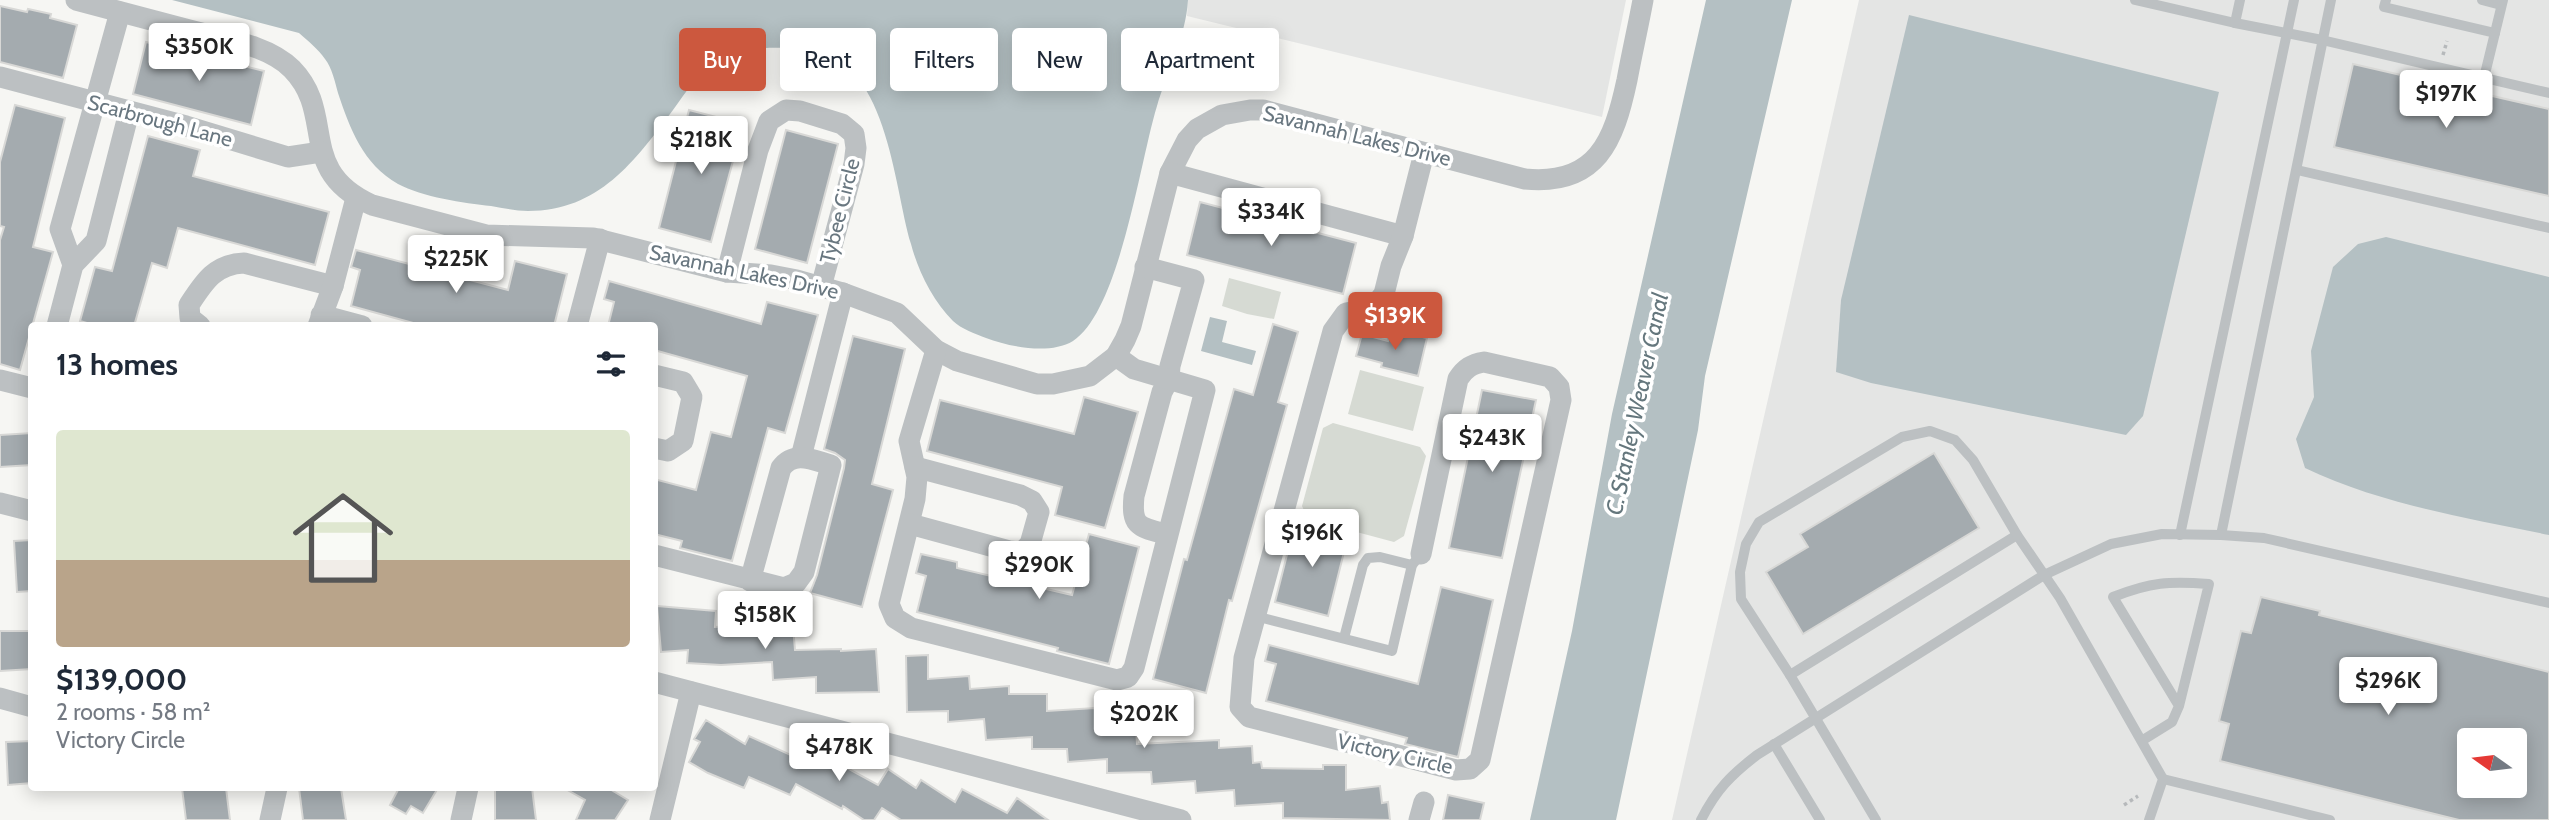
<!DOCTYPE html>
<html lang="en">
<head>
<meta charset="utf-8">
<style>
	:root { --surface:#fff; --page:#f6f6f7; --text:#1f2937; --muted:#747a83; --line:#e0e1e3; --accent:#cc583e }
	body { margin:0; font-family:Cabin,sans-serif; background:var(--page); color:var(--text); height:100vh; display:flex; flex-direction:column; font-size:26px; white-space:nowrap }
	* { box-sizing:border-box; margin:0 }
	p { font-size:23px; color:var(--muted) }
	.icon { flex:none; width:38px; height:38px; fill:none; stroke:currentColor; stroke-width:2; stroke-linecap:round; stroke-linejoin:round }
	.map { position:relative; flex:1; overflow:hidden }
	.details { position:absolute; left:28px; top:322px; width:630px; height:469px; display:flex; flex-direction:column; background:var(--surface); border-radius:7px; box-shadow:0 4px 18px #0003 }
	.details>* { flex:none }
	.hud { position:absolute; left:679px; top:28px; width:665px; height:63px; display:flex; gap:14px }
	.needle { width:46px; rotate:284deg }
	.tools { position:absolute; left:2457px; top:728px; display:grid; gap:14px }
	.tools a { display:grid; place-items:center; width:70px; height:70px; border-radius:7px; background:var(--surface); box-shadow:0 4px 18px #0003; font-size:35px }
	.price { position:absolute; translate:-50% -60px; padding:0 16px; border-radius:7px; background:#fff; color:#222; font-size:23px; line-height:46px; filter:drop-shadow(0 2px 4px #0008) }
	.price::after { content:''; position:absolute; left:50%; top:42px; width:21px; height:16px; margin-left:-10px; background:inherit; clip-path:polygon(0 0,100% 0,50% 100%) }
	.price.selected { background:var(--accent); color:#fff }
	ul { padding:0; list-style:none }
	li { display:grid; align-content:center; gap:14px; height:371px; padding:0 28px }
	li+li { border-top:2px solid var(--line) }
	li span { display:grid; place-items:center; height:217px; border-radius:7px; color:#555 }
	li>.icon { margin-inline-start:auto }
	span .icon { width:126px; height:126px; fill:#fffc; stroke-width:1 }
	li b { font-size:30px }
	h2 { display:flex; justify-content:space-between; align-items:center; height:84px; padding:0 28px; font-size:30px }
	.tag { padding:0 24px; border-radius:7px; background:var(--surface); box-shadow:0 4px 18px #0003; font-size:24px; line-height:63px }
	.tag.selected { background:var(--accent); color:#fff }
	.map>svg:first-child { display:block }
</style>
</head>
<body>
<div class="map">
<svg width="2549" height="820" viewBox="0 0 2549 820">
	<rect width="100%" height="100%" fill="#f6f6f3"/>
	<g fill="#e4e5e4" fill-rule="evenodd">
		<polygon points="1188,0 1626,0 1602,117 1187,16"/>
		<path d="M1859,0H2549V820H1672ZM2469,740H2515V786H2469Z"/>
	</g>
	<g fill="#d6dad3">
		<polygon points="1229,278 1281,292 1274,319 1247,314 1222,306"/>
		<polygon points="1360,370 1424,387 1413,431 1348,414"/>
		<polygon points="1333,423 1420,447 1426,456 1404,536 1394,542 1308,519 1302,506 1323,428"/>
	</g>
	<g fill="#b4c0c3">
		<path d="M172,0H1188C1186,36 1167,72 1157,106C1140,161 1120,310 1073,341C1050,355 1010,347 986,338C976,334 961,329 953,321C933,301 918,271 911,244C893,184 888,55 805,49C776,47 743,46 718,60C700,71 685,93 673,110C635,161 599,211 528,211C516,211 503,208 491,206C464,203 422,197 398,184C363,164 350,129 338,93C335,82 332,68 325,59C318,49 308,41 299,33Z"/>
		<polygon points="1706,0 1792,0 1705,376 1698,430 1616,820 1530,820 1572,631 1612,414"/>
		<polygon points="1909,15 2219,92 2143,416 2126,435 1871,383 1836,372 1841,300"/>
		<path d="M2386,237L2549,277V535C2467,518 2380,504 2305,468L2296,439L2314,397L2311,351L2333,267L2358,244Z"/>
		<polygon points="1210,317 1227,321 1222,342 1256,351 1252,365 1201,351"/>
	</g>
	<g fill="#a4abaf" stroke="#d8d8d6" stroke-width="2" fill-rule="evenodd">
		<polygon points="0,6 27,12 28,9 51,14 50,18 77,25 63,78 0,62"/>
		<polygon points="146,42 264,71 251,125 133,94"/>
		<polygon points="2353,64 2549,109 2549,196 2334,147"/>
		<polygon points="15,105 65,118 33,247 53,252 20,370 0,364 0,240 4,227 0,226 0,162"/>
		<polygon points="689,110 743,124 711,242 659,228"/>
		<polygon points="786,130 838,144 807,263 755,249"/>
		<polygon points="148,136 200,150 193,176 329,212 315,265 178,228 167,268 152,263 134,326 97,326 80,321 95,267 112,271"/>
		<polygon points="1200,202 1356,243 1343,294 1187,255"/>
		<polygon points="356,250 508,290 515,261 567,274 554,326 424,326 351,306 360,270 351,267"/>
		<polygon points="609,281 761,324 767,302 818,315 785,433 768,428 732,561 680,548 682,541 654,534 654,479 696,490 711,432 731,437 747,376 654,350 654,326 608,326 614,302 604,299"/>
		<polygon points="1273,324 1298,332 1278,402 1287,405 1232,601 1229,600 1206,693 1153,679 1184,559 1187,560 1234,389 1253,395"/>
		<polygon points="1390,330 1427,338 1418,376 1381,367 1382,363 1356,356 1362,334 1388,341"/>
		<polygon points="853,336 905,349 872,484 893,490 862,607 810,593 817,575 844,468 845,460 835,453 824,449"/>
		<polygon points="1482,390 1536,400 1502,558 1449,548"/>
		<polygon points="1084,397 1138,412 1105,528 1055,515 1062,487 927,451 940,400 1074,434"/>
		<polygon points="32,433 32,465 0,467 0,435"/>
		<polygon points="1934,453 1979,528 1803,634 1766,572 1808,547 1800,534"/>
		<polygon points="1295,523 1348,536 1328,616 1275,602"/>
		<polygon points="1089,534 1139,547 1109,664 1057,651 1058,648 917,612 926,576 916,573 921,554 957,562 957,568 1072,595"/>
		<polygon points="32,540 32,591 17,592 14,541"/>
		<polygon points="1441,587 1493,600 1458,757 1405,744 1407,738 1266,701 1276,664 1265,661 1269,645 1418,684"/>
		<path d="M2261,597L2320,611L2319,615L2549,672V820H2459L2220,761L2229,724L2219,721L2241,631L2251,633ZM2469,740H2515V786H2469Z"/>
		<polygon points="657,606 716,611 715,627 755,624 755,628 793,626 795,650 841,649 841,651 876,649 879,692 816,693 816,677 773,680 772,662 721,665 687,663 688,650 661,652"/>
		<polygon points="0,631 32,631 32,669 0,671"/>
		<polygon points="928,655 928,679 969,676 970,689 1009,686 1009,694 1047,694 1047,711 1095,708 1097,729 1136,728 1137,744 1219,740 1219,748 1252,746 1253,763 1261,762 1262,768 1323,769 1323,765 1346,765 1346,790 1380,786 1382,803 1388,802 1390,820 1283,818 1283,803 1235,806 1234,790 1196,793 1195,781 1152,784 1151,772 1107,773 1107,759 1068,762 1067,749 1032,749 1032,737 986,740 984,719 948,722 948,711 907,712 906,656"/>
		<polygon points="706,720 745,744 749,736 797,758 800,751 835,769 838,763 878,785 888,769 916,788 921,780 955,802 962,789 1007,813 1017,798 1048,820 901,820 882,808 874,820 864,820 843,806 842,809 796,784 790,795 749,777 744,788 708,773 689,762 700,742 694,739"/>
		<polygon points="32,741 32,783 8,785 6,742"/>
		<polygon points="182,788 226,788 230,820 186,820"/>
		<polygon points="299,788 341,788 346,820 303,820"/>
		<polygon points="399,788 438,788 423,813 411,806 406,814 390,805"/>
		<polygon points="495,788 532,788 536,820 495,820"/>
		<polygon points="564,788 608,788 628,800 615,820 576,820 585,800"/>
		<polygon points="1448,795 1484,803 1480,820 1443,820"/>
	</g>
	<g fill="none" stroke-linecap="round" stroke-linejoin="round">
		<g stroke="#b6b9bb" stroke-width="3.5" stroke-dasharray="3.5 3.5" stroke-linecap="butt">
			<polyline points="2443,55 2447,41"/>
			<polyline points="2124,805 2138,796"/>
		</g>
		<g stroke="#bcc0c2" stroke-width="10">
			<polyline points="2135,0 2235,23"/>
			<polyline points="2240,0 2235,23 2322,40 2549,93"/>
			<polyline points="2386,0 2384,7 2495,33"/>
			<polyline points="2482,0 2501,5"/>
			<polyline points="2484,78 2503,0"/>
			<polyline points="2297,170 2549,228"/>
			<polyline points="2180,535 2294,0"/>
			<polyline points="2221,535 2331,0"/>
			<polyline points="1255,616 1392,651 1412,565 1421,554"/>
			<polyline points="1344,638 1363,565 1368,558 1380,557 1412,565"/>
			<polyline points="1790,675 2017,535"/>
			<path d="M2143,740L2172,722L2179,706L2209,584C2169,581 2151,582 2113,597L2179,706"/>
			<polyline points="1774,744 1820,820"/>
			<polyline points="2163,779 2330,820"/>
			<path d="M1701,820C1716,790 1731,775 1757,755L2044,575L2111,544L2162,534L2221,535L2264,538L2549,603"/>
			<polyline points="1876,820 1790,675 1741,599 1740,572 1746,544 1759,522 1902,437 1930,431 1955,440 1973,460 2017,535 2060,598 2163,779 2149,820"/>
		</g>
		<g stroke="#bcc0c2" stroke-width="21">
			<path d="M76,0C113,10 151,20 189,30C222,39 267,44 292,69C337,115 295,170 372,205L486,235L593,238L727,272L771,275L797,280L843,293L897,313L936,350L957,361L1037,384H1053L1090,376L1116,356L1125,340L1131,326L1170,173L1187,140L1197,129L1222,115L1250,110H1263L1525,179C1597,186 1614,141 1627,80C1632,53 1638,27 1643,0"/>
			<polyline points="0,77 186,126 288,157 321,152"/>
			<polyline points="1170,173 1403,236"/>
			<polyline points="73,265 60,229 120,12"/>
			<path d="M1145,267L1194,280L1170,366L1169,379L1162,392L1134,496C1131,527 1139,527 1166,534"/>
			<polyline points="727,272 758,150 769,121 786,110 800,111 842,124 854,134 856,148 854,164 821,287"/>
			<polyline points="321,315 362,326"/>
			<polyline points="57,326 73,265 96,241 129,112"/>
			<path d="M200,326L190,318L189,305C204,282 215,264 244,263L333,286"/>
			<polyline points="318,326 333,286 356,198"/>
			<polyline points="577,326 600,239"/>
			<polyline points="936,350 909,441 917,477 915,499 889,604 895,618 911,628 1117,680 1128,677 1134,668 1205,390 1134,369 1116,356"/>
			<polyline points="654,375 683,382 692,397 683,441 668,451 654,448"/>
			<polyline points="0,380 32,388"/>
			<polyline points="801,457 843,293"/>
			<polyline points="0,503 32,511"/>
			<polyline points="910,524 1009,551 1022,552 1030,544 1039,512 1032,501 1020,495 915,467"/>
			<path d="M1421,554L1458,379C1465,368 1472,364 1484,362L1550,377L1559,387L1561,400L1480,760L1470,769L1456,770L1249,717L1240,707L1244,658L1333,331L1346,313L1367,309L1377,303L1384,294L1391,266L1403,236L1424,153"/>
			<path d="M654,555L784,588L796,583L804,572L831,465C813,460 794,450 781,468L750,581"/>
			<polyline points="654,682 1181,820"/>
			<polyline points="0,698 32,707"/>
			<polyline points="270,820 277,788"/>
			<polyline points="461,820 468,788"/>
			<polyline points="660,820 691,692"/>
			<polyline points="1419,820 1424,802"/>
		</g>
	</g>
	<g text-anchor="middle" stroke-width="7" stroke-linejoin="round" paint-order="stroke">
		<g font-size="21" fill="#697780" stroke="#fff">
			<text transform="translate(160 121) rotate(15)" y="7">Scarbrough Lane</text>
			<text transform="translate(1357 136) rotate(14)" y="7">Savannah Lakes Drive</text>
			<text transform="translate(840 211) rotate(-76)" y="7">Tybee Circle</text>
			<text transform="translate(744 272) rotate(12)" y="7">Savannah Lakes Drive</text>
			<text transform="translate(1395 754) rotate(13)" y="7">Victory Circle</text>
		</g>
		<g font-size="23" font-style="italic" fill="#65777d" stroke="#fff">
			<text transform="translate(1637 404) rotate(-78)" y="8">C. Stanley Weaver Canal</text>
		</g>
	</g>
</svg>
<div class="tools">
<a><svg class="needle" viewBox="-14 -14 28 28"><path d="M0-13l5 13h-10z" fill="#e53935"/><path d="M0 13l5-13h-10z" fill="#747a83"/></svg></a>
</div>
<b class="price" style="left:199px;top:83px">$350K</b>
<b class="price" style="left:2446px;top:130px">$197K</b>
<b class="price" style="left:701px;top:176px">$218K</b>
<b class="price" style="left:1271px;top:248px">$334K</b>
<b class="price" style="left:456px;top:295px">$225K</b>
<b class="price selected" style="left:1395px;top:352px">$139K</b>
<b class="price" style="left:1492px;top:474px">$243K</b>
<b class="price" style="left:1312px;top:569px">$196K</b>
<b class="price" style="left:1039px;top:601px">$290K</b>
<b class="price" style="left:765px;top:651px">$158K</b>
<b class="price" style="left:2388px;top:717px">$296K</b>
<b class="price" style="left:1144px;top:750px">$202K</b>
<b class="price" style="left:839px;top:783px">$478K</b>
<div class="hud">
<a class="tag selected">Buy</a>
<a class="tag">Rent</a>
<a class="tag">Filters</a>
<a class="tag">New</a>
<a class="tag">Apartment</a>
</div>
<section class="details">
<h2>13 homes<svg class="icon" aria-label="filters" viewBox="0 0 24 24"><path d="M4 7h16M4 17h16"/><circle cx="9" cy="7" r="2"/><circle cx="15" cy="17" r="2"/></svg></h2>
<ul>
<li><span style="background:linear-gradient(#dfe7d0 60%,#b9a48a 0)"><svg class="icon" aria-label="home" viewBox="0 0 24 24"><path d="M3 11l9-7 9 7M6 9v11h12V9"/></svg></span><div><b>$139,000</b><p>2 rooms · 58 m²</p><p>Victory Circle</p></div></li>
</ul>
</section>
</div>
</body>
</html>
